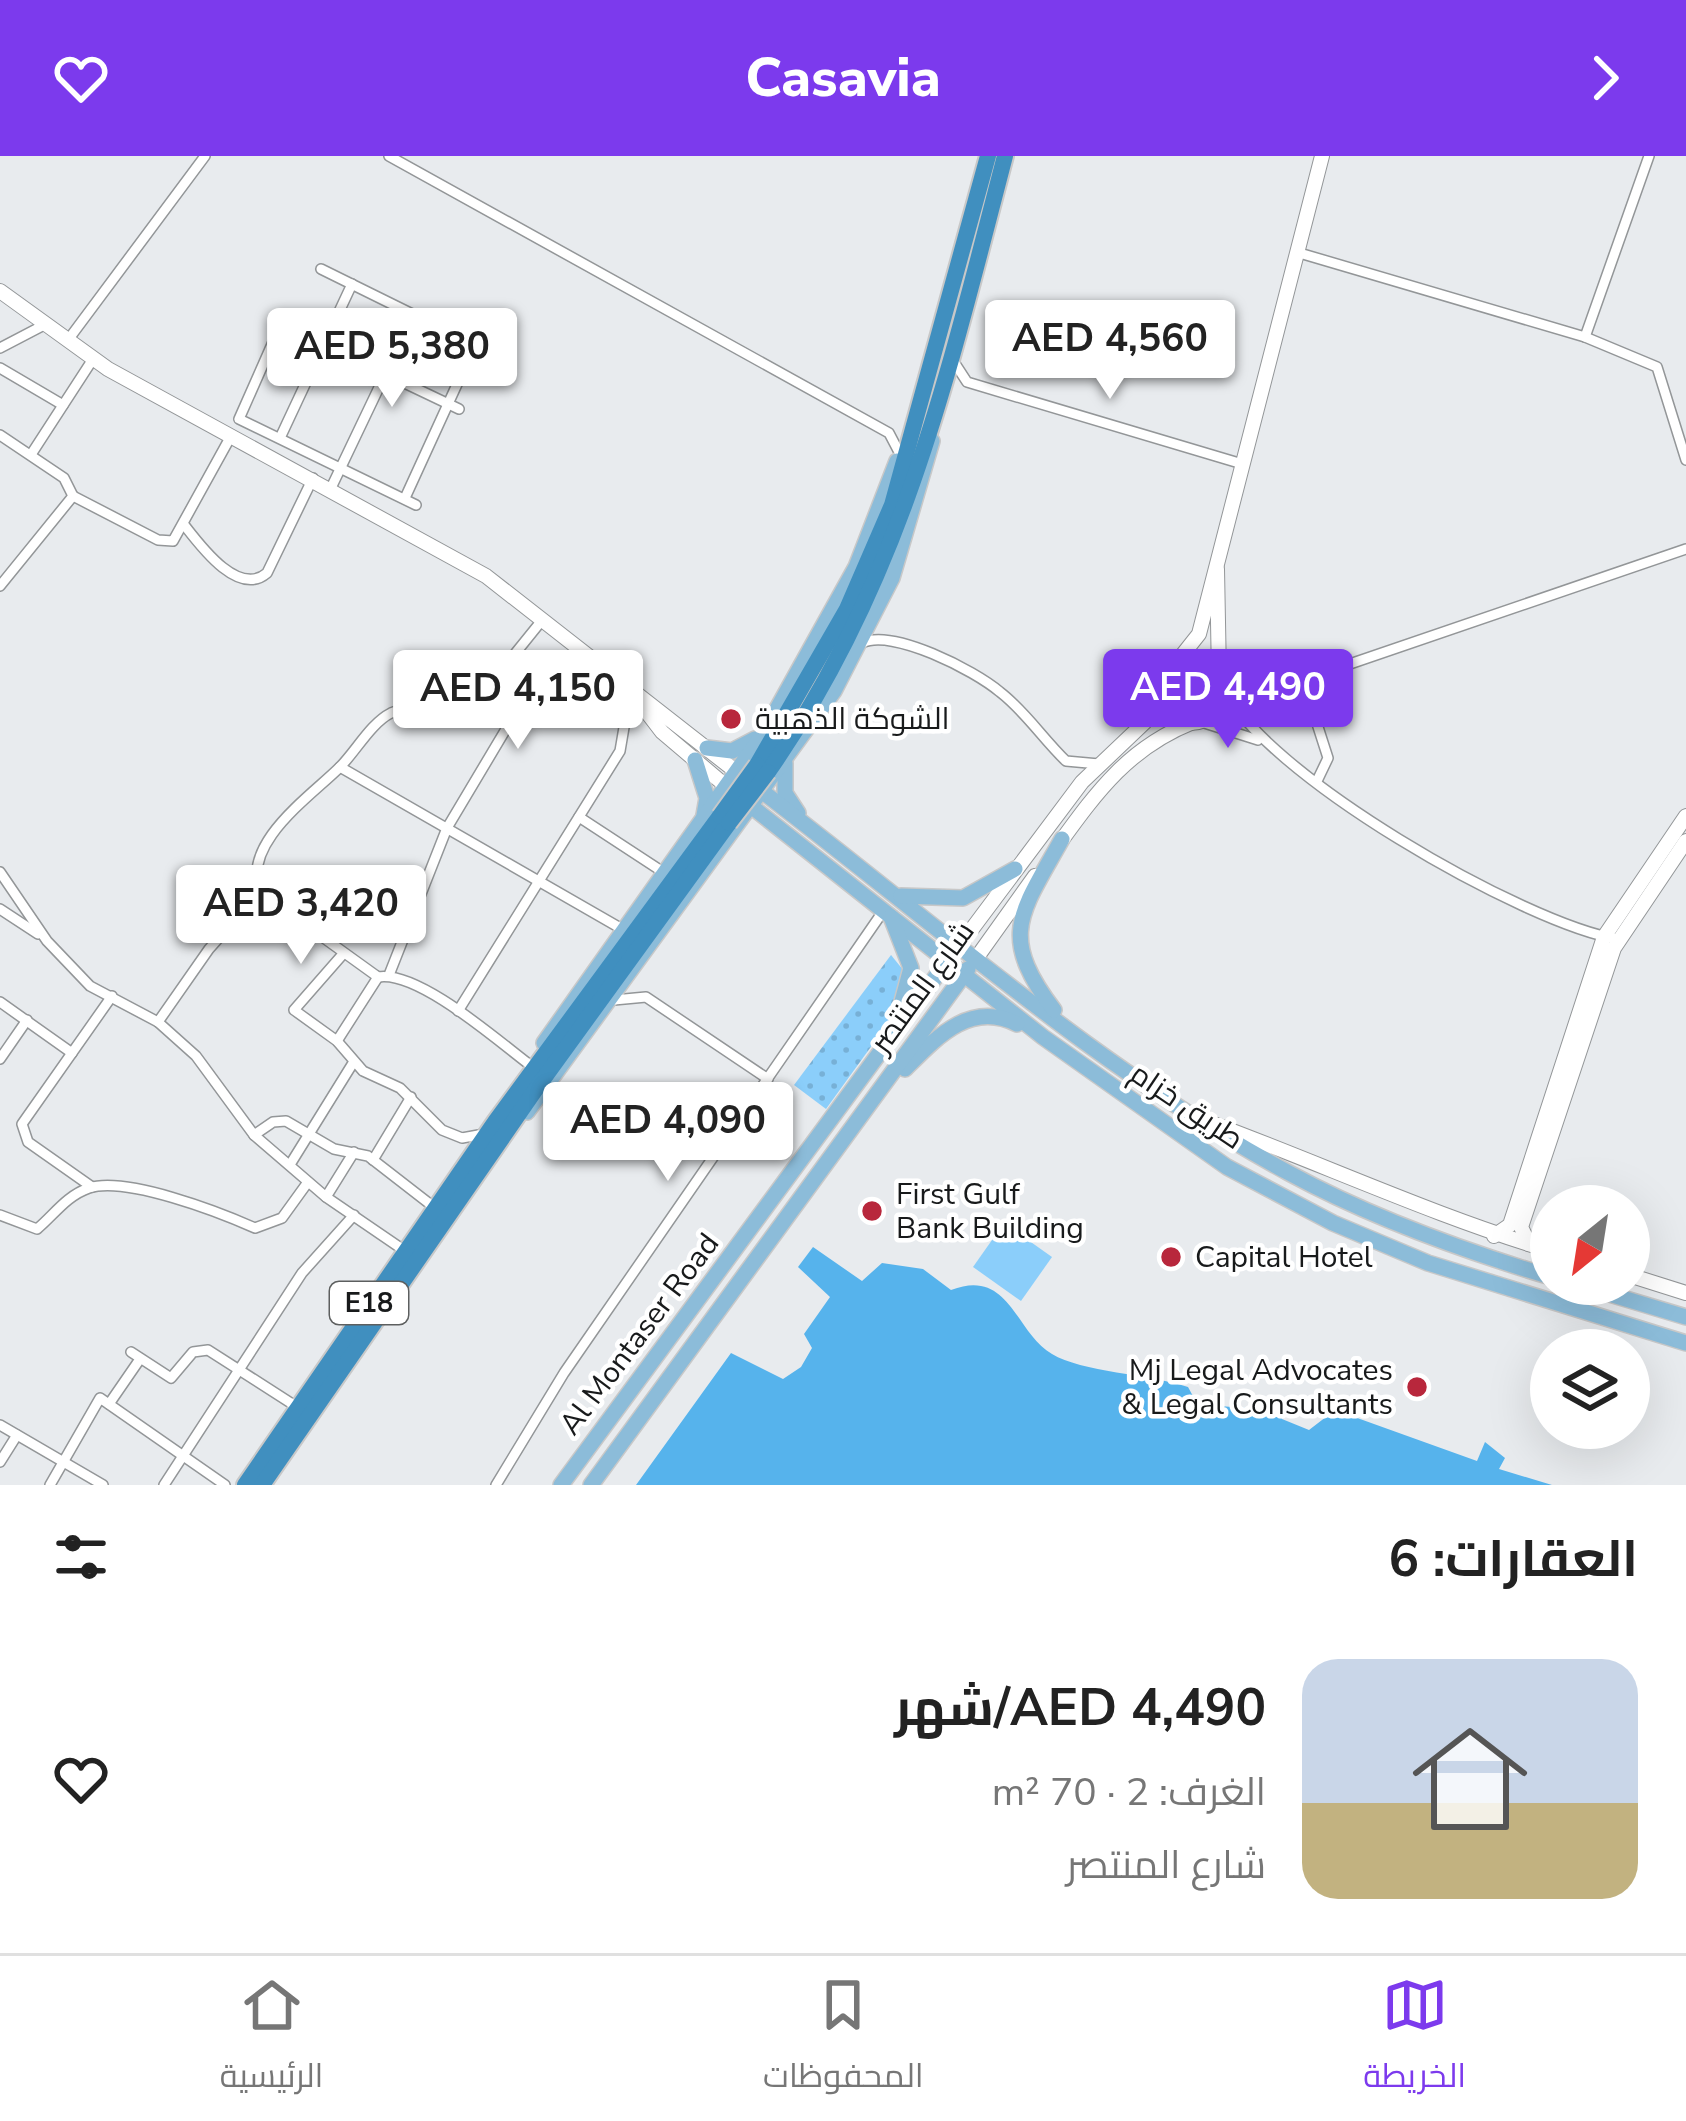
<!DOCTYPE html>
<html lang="ar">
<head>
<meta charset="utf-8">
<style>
	:root { --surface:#fff; --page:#f2f2f2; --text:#222; --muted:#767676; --line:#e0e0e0; --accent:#7c3aed }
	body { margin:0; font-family:"Nunito Sans",Cairo,sans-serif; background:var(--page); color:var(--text); direction:rtl; height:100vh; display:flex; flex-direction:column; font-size:45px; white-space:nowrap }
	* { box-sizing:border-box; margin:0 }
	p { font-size:39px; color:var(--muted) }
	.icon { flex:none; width:66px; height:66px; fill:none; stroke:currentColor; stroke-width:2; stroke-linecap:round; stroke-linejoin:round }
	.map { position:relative; height:1329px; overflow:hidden; direction:ltr }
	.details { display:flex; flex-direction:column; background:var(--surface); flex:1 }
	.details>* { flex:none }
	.needle { width:78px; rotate:210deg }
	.buttons { position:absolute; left:1530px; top:1029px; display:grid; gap:24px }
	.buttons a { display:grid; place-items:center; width:120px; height:120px; border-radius:50%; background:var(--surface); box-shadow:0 12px 48px #0002; font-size:60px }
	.price { position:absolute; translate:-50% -102px; padding:0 27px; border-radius:12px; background:#fff; color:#222; font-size:39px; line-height:78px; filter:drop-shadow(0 3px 6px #0008) }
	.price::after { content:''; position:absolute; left:50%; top:72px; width:36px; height:27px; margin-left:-18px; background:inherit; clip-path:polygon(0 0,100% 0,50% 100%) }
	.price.selected { background:var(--accent); color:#fff }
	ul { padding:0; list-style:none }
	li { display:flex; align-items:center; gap:36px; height:300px; padding:0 48px }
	li span { display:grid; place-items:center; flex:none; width:336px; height:240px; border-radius:36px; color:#555 }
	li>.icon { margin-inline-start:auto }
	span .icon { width:144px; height:144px; fill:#fffc; stroke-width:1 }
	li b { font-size:51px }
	h2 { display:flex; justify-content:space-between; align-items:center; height:144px; padding:0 48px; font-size:51px }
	header { display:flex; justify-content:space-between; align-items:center; height:156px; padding:0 48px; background:var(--accent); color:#fff; font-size:54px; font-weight:800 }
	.tabs { display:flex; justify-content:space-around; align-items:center; height:168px; border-top:3px solid var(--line); background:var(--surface); font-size:33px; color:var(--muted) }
	.tabs a { display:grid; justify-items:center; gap:6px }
	.tabs .selected { color:var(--accent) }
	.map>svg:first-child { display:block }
</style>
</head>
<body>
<header><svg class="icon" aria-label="forward" viewBox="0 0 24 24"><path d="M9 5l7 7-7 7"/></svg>Casavia<svg class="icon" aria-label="heart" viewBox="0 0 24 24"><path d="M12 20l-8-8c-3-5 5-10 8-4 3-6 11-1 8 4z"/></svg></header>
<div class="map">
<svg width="1686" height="1329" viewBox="0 0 1686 1329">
	<defs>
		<pattern id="grass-dots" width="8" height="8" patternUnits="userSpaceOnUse" patternTransform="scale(3)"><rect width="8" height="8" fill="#8bcefa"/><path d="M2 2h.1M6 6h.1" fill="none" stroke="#77b0d6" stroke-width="1.8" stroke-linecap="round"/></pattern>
	</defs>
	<rect width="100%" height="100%" fill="#e8ebee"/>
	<g fill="url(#grass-dots)">
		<circle cx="1191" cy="535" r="25"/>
		<polygon points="891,799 904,815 899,852 826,953 794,929"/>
	</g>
	<polygon fill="#8bcefa" points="1004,1067 1052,1101 1021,1145 973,1111"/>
	<path fill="#56b3ec" d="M813,1091L862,1125L882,1107L923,1113L951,1134C1010,1111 1015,1177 1052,1198C1081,1216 1150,1218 1188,1231L1194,1242C1223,1254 1246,1252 1276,1250L1282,1263L1309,1274L1335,1254L1477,1305L1485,1286L1505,1302L1499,1313L1552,1329H636L731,1197L783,1223L801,1211L812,1192L804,1178L830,1141L798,1111Z"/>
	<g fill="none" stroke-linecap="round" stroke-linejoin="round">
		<g stroke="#939698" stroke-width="12">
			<g id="street">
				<polyline points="389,0 889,277 900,298"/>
				<polyline points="1296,96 1585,181 1657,211 1686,304"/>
				<polyline points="321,113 475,189 405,342"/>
				<polyline points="1585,181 1649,0"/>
				<polyline points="68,184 205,0"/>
				<polyline points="0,192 46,168"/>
				<polyline points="952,203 967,226 1239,307"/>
				<polyline points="0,212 63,249"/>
				<polyline points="0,279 64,322 73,340 0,430"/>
				<polyline points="280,282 352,128"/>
				<polyline points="32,297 93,203"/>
				<polyline points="331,332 414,158"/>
				<polyline points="73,340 158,384 173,385 231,280"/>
				<polyline points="416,349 239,263 277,177 287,171 459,253"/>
				<path d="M185,370C202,392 239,441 267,417L313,322"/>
				<path d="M862,487C892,472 974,514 1000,536C1025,555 1043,583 1066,605L1099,608"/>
				<path d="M1223,529C1257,615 1526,769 1618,783"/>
				<polyline points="1198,565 1258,584"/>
				<polyline points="340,611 622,773"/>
				<polyline points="1317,625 1328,602 1303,524 1686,393"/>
				<polyline points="579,661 663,716"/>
				<polyline points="0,716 47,785 90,830 158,866 196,900 254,979 326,1041 405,1095"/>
				<path d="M260,736L378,821C418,814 498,885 530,909"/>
				<polyline points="0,753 38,778"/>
				<polyline points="343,798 294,854 337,885 363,915 400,932 442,974 462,982 484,978"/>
				<polyline points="389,819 447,672 509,568 508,500"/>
				<polyline points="614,844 646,841 768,923"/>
				<polyline points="0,846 72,897"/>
				<polyline points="458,855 620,595 630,536"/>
				<path d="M158,866L209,793L260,736C241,687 310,641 340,611C356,595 371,567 391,557C414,547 440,566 464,561L543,463"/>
				<polyline points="337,885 378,821"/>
				<polyline points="0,903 27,864"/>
				<polyline points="254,979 273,966 286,965 334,993 368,1000 435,1052"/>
				<polyline points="373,1004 411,941"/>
				<polyline points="291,1007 353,907"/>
				<polyline points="92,1031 28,986 22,968 112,840"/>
				<polyline points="326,1041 354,996"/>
				<path d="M0,1059L37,1073C54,1059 66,1040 89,1032C126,1020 219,1056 255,1072L282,1062L308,1026"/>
				<polyline points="131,1196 171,1222 193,1196 208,1194 297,1251"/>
				<polyline points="109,1248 140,1203"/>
				<polyline points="0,1269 103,1329"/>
				<polyline points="0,1306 17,1279"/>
				<polyline points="50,1329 100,1242 225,1329"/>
				<polyline points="164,1329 302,1117 354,1059"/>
				<polyline points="496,1329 564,1217 884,754"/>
			</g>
		</g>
		<g stroke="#939698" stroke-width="16">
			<g id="secondary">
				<polyline points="0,135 108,213 486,420 738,617"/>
				<polyline points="1217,413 1219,519"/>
				<circle cx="1191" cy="535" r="32"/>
				<polyline points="1176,507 1199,478 1322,0"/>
				<polyline points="629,533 662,576 727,631"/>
				<path d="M1059,688C1098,634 1130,591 1193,566"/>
				<polyline points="960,789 1082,626 1145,566 1159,538"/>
				<polyline points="975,804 1035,720"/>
				<path d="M1214,968C1327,1010 1435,1060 1551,1095"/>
				<polyline points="1494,1080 1510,1069 1604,781 1686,660"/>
				<polyline points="1529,1088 1521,1071 1614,792 1686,685"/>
				<polyline points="1629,1119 1686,1137"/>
			</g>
		</g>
		<g stroke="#c8c8c8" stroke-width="18">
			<g id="primary">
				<polyline points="707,592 732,595 755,583"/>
				<polyline points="695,604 707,642 704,659"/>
				<polyline points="785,607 785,637 798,657"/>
				<path d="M738,617C918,752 1089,909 1289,1017C1372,1062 1461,1094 1551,1121"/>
				<polyline points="727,631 1043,881 1227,1011 1333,1067 1428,1107 1686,1187"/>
				<polyline points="901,740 963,742 1015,713"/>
				<polyline points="891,761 911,812 899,857"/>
				<path d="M1054,854C997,779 1021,757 1062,683"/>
				<polyline points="544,887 763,578 856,411 897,305"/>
				<path d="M905,913C936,882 970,844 1017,868"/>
				<polyline points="527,956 834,535 892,422 932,285"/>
				<polyline points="1576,1128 1686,1161"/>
				<polyline points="561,1329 954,796"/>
				<polyline points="591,1329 968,813"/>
			</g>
		</g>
		<g stroke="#c8c8c8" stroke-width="20">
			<g id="highway">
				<polyline points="757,609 847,453 892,349 988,0"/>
				<path d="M768,616C902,424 947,222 1005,0"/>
				<polyline points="245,1329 495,966 720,660"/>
				<polyline points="262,1329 536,933 729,667"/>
			</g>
		</g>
		<use href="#street" stroke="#fff" stroke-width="9"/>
		<use href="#secondary" stroke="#fff" stroke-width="14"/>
		<use href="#primary" stroke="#8cbcd9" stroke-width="15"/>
		<use href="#highway" stroke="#408fbf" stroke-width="16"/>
		<g stroke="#c8c8c8" stroke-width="20" stroke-linecap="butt">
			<g id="highway-bridge">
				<polyline points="720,660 757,609"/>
				<polyline points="729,667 768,616"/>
			</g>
		</g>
		<use href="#highway-bridge" stroke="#408fbf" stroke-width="16"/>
	</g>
	<g fill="#b8273c" stroke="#fff" stroke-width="4.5">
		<circle cx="731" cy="563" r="12"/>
		<circle cx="872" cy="1055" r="12"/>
		<circle cx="1171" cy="1101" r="12"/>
		<circle cx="1417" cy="1231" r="12"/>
	</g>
	<g text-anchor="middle" stroke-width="9" stroke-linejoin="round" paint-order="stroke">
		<rect fill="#fff" stroke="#5d5f5f" stroke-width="3" x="330" y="1126" width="78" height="42" rx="9"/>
		<g font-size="27" font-weight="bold" fill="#181a1b">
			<text x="369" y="1156">E18</text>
		</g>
		<g font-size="30" fill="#181a1b" stroke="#fff" text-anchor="start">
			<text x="755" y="573">الشوكة الذهبية</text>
			<text x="896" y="1048">First Gulf<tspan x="896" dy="34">Bank Building</tspan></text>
			<text x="1195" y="1111">Capital Hotel</text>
			<text x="1393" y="1224" text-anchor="end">Mj Legal Advocates<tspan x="1393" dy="34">&amp; Legal Consultants</tspan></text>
		</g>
		<g font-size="30" fill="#181a1b" stroke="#fff">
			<text transform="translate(922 831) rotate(-54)" y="10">شارع المنتصر</text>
			<text transform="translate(1187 950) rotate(34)" y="10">طريق خزام</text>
			<text transform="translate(639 1178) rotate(-53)" y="10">Al Montaser Road</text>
		</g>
	</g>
</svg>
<div class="buttons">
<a><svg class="needle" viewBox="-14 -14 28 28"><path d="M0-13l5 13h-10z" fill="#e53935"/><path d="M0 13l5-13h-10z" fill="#767676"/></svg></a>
<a><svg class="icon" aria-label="layers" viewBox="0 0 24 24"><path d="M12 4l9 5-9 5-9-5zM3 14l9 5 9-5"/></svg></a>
</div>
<b class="price" style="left:1110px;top:246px">AED 4,560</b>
<b class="price" style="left:392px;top:254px">AED 5,380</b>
<b class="price selected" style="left:1228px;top:595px">AED 4,490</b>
<b class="price" style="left:518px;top:596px">AED 4,150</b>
<b class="price" style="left:301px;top:811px">AED 3,420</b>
<b class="price" style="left:668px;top:1028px">AED 4,090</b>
</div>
<section class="details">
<h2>العقارات: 6<svg class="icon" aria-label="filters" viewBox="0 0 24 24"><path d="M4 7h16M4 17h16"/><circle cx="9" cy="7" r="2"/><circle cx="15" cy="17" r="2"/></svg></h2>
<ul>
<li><span style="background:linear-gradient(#c9d6e8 60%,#c2b280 0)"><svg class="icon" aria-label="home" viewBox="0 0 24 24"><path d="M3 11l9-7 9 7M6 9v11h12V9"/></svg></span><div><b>AED 4,490/شهر</b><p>الغرف: 2 · 70 m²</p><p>شارع المنتصر</p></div><svg class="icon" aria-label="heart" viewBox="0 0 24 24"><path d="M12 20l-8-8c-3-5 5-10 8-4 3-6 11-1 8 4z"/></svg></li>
</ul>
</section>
<nav class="tabs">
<a class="selected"><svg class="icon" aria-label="map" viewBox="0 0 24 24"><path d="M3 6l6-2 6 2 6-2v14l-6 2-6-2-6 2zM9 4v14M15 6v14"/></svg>الخريطة</a>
<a><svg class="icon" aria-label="saved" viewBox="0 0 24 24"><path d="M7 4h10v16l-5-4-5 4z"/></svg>المحفوظات</a>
<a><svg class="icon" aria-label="home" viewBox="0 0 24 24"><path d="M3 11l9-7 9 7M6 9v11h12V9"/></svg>الرئيسية</a>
</nav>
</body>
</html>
